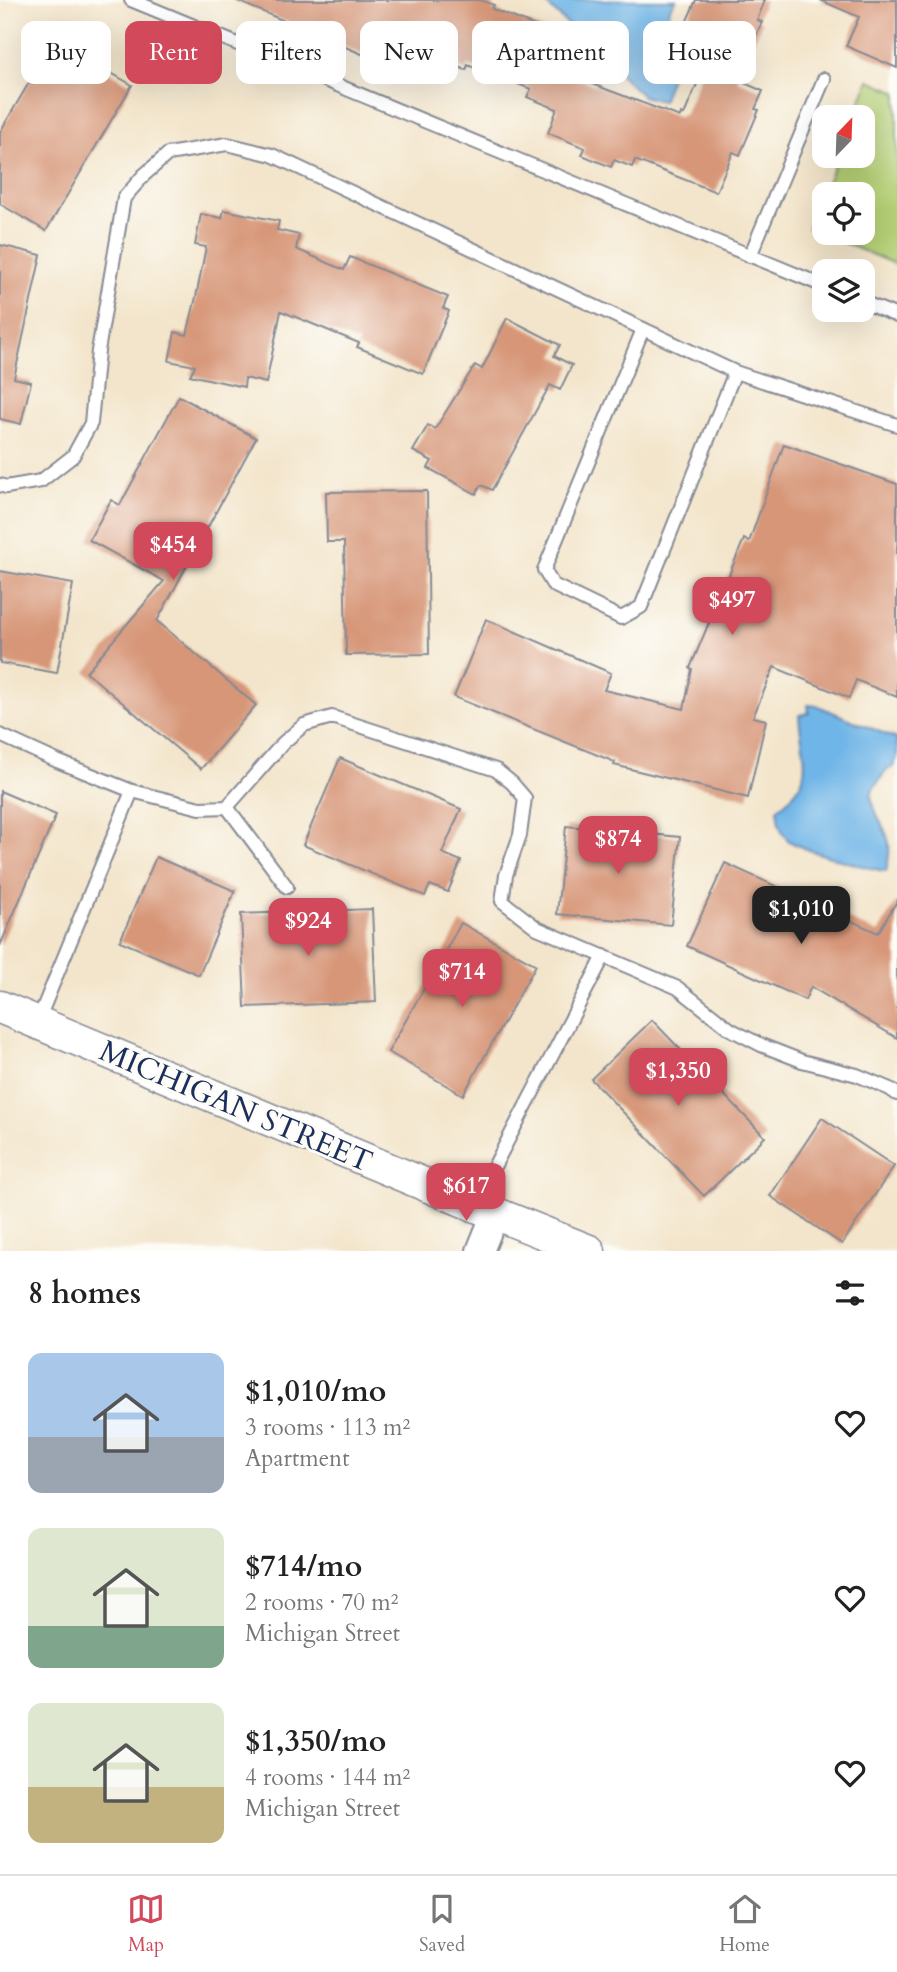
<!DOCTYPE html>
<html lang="en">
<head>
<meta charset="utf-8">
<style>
	:root { --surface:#fff; --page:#f6f6f6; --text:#222; --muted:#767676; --line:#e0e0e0; --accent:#d1495b }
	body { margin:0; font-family:Cardo,serif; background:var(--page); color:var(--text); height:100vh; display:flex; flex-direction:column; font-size:26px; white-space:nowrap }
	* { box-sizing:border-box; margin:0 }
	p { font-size:23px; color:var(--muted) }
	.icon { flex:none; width:38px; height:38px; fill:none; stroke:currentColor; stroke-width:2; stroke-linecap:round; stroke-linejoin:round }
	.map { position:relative; height:1251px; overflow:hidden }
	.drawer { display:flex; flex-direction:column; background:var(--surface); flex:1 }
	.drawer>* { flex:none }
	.guide { position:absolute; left:21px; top:21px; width:856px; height:63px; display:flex; gap:14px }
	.needle { width:46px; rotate:23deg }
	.tools { position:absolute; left:812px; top:105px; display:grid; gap:14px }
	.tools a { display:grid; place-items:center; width:63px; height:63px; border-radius:14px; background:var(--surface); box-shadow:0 7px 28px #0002; font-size:35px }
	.price { position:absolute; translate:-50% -60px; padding:0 16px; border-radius:14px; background:var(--accent); color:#fff; font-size:23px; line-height:46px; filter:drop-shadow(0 2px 4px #0008) }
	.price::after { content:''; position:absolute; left:50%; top:42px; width:21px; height:16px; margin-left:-10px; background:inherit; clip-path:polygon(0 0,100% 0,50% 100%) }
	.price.current { background:#222; color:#fff }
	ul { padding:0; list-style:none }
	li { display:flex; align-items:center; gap:21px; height:175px; padding:0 28px }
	li span { display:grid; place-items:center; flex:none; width:196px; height:140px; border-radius:14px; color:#555 }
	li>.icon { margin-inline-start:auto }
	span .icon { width:84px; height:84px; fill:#fffc; stroke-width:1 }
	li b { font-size:30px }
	h2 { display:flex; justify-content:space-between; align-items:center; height:84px; padding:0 28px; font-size:30px }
	.pill { padding:0 24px; border-radius:14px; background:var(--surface); box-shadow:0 7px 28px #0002; font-size:24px; line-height:63px }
	.pill.current { background:var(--accent); color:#fff }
	.menu { display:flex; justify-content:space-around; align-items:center; height:98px; border-top:2px solid var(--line); background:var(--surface); font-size:19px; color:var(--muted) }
	.menu a { display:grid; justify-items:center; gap:4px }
	.menu .current { color:var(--accent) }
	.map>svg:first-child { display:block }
</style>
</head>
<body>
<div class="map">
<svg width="897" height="1251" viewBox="0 0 897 1251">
	<rect width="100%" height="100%" fill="#fdfcf7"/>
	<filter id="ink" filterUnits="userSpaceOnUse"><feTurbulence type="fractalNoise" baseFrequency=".0143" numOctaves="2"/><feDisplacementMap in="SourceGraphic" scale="14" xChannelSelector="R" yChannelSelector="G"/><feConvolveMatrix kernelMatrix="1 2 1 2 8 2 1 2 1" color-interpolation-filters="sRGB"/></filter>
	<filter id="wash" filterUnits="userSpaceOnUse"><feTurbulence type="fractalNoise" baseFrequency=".00686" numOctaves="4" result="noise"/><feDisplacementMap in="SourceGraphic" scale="28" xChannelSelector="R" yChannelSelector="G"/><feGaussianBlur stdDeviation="1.57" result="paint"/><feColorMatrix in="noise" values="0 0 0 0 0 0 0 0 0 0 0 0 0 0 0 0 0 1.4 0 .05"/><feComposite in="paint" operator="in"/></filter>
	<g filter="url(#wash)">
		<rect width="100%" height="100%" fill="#f3e5cb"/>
		<path fill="#b4cf74" stroke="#687f69" stroke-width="2" fill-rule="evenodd" d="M869,80L897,92V265L808,228L838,156H863V117H854ZM824,194H863V233H824Z"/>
		<g fill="#70b5e7" stroke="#4672a2" stroke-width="2">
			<polygon points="542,0 676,0 670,8 665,54 671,77 662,101 643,96"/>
			<path d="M808,705L818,706L897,739V759L892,768H888L873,789L871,796C878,831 897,830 886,871C870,869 796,849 787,839C780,830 777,818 778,808C819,779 801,754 799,715L809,713Z"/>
		</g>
		<g id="blocks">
			<g fill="#d79678">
				<polygon points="235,0 480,0 494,5 492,9 571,40 568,48 585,54 576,78 680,117 681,114 684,115 702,72 680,62 688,46 678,41 696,0 765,0 757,20 762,22 737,80 763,91 755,109 759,110 740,155 733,152 716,192 635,160 632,167 614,160 611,167 582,155 585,148 548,133 557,109 527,97 531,89 468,65 466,70 380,36 371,58"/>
				<polygon points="820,0 897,0 897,68 846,46 859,17"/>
				<polygon points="54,40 132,85 46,231 0,204 0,132"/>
				<polygon points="224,210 279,221 277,230 299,235 296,249 344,270 350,257 448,297 443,308 449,311 423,374 357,347 359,343 281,311 266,383 245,378 244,387 190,375 195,366 169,361 175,332 187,335 196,297 206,247 195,245 201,214 222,218"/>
				<polygon points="0,245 41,255 14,378 31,382 21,424 0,419"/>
				<polygon points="507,318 560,345 554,356 572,365 560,390 550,385 492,490 481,485 476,494 428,468 432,461 413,451 428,425 435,429 475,365 482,369"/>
				<polygon points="179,396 256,438 157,621 256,705 201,769 86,672 164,581 89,540 111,500 120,505"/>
				<polygon points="784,444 897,484 897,697 856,680 849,698 774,667 753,717 766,720 748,798 614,765 615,762 454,697 486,619 611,673 604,690 684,709 692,669 690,668 744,539 749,542"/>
				<polygon points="427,491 429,654 346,655 344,542 327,542 326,492"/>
				<polygon points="0,571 73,584 57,673 0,663"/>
				<polygon points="340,758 461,809 442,853 461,861 448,892 430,885 425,896 303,845"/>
				<polygon points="0,791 56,815 0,946"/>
				<polygon points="566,826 680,837 671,925 557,914"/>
				<polygon points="156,857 235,891 199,975 120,941"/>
				<polygon points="725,863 878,933 897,901 897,1038 811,987 805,1000 687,946"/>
				<polygon points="372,909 376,1002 245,1007 241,914"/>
				<polygon points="461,923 536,965 463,1095 388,1052"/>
				<polygon points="652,1020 765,1137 704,1196 591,1079"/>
				<polygon points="822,1118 894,1166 842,1244 770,1196"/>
			</g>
		</g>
	</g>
	<g filter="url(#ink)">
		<use href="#blocks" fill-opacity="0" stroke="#878a94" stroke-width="2"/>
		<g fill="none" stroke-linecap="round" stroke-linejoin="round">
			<g stroke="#878a94" stroke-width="16">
				<g id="service">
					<polyline points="131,0 824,286"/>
					<polyline points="750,256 824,79"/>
					<polyline points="863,302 897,316"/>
					<polyline points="643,329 544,570 553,585 621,618 641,607 735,372"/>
					<polyline points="0,485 6,487 41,481 73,456 91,423 98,351 124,198 144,175 168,154 227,144 272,155 735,372 897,425"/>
					<polyline points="0,735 57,761 132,791 200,808 227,807 284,742 304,725 332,717 496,770 512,783 525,798 520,835 506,875 502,901 537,928 678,988 730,1029 761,1045 802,1061 857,1075 890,1089 897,1094"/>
					<polyline points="227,807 287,887"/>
					<polyline points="37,1023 132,791"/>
					<polyline points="474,1205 604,956"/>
				</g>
			</g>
			<g stroke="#878a94" stroke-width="30">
				<polyline id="minor" points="480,1251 495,1214"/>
			</g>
			<g stroke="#878a94" stroke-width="35">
				<polyline id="tertiary" points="0,1007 474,1205 589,1251"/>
			</g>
			<use href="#service" stroke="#fff" stroke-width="12"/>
			<use href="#minor" stroke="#fff" stroke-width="26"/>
			<use href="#tertiary" stroke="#fff" stroke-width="32"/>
		</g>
	</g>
	<g text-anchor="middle" stroke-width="6" stroke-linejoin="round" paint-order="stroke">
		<g font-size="30" fill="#1b2f5e" stroke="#fdfcf7">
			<text transform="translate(236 1106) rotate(23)" y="10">MICHIGAN STREET</text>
		</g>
	</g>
</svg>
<div class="tools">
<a><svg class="needle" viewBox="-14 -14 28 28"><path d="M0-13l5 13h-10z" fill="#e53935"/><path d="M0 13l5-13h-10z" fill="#767676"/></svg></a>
<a><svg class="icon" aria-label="locate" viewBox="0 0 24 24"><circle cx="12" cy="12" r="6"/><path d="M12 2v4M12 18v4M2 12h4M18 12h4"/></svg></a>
<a><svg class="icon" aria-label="layers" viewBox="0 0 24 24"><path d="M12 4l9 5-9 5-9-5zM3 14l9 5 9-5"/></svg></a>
</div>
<b class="price" style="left:173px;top:582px">$454</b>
<b class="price" style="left:732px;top:637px">$497</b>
<b class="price" style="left:618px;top:876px">$874</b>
<b class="price current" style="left:801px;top:946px">$1,010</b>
<b class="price" style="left:308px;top:958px">$924</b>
<b class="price" style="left:462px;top:1009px">$714</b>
<b class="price" style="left:678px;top:1108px">$1,350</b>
<b class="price" style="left:466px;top:1223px">$617</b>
<div class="guide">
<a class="pill">Buy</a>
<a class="pill current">Rent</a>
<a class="pill">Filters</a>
<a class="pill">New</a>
<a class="pill">Apartment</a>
<a class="pill">House</a>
</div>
</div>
<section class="drawer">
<h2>8 homes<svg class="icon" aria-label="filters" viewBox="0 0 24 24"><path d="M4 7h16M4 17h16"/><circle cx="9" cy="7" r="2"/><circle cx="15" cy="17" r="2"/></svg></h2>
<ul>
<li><span style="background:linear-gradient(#a9c7e8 60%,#9aa5b1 0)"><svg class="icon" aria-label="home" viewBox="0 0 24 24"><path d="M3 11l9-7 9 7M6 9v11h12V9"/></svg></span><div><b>$1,010/mo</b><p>3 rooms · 113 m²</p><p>Apartment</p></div><svg class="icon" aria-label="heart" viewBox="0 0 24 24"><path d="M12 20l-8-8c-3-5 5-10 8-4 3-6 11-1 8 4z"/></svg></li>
<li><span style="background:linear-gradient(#dfe7d0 70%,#7fa58c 0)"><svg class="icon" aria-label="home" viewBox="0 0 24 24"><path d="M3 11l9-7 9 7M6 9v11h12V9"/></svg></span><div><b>$714/mo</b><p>2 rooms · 70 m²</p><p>Michigan Street</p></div><svg class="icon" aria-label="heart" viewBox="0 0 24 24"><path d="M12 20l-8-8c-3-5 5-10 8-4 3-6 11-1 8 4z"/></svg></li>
<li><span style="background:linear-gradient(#dfe7d0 60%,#c2b280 0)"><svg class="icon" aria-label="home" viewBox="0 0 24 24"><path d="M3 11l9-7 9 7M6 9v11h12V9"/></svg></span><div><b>$1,350/mo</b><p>4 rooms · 144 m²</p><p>Michigan Street</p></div><svg class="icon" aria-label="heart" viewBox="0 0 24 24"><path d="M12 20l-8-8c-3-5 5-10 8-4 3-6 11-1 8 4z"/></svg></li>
</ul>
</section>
<nav class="menu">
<a class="current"><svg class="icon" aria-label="map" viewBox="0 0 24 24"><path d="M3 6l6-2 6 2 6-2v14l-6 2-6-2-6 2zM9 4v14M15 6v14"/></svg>Map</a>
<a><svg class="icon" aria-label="saved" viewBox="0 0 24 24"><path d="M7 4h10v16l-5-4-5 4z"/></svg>Saved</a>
<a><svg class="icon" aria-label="home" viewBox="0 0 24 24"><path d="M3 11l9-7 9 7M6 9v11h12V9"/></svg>Home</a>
</nav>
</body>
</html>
